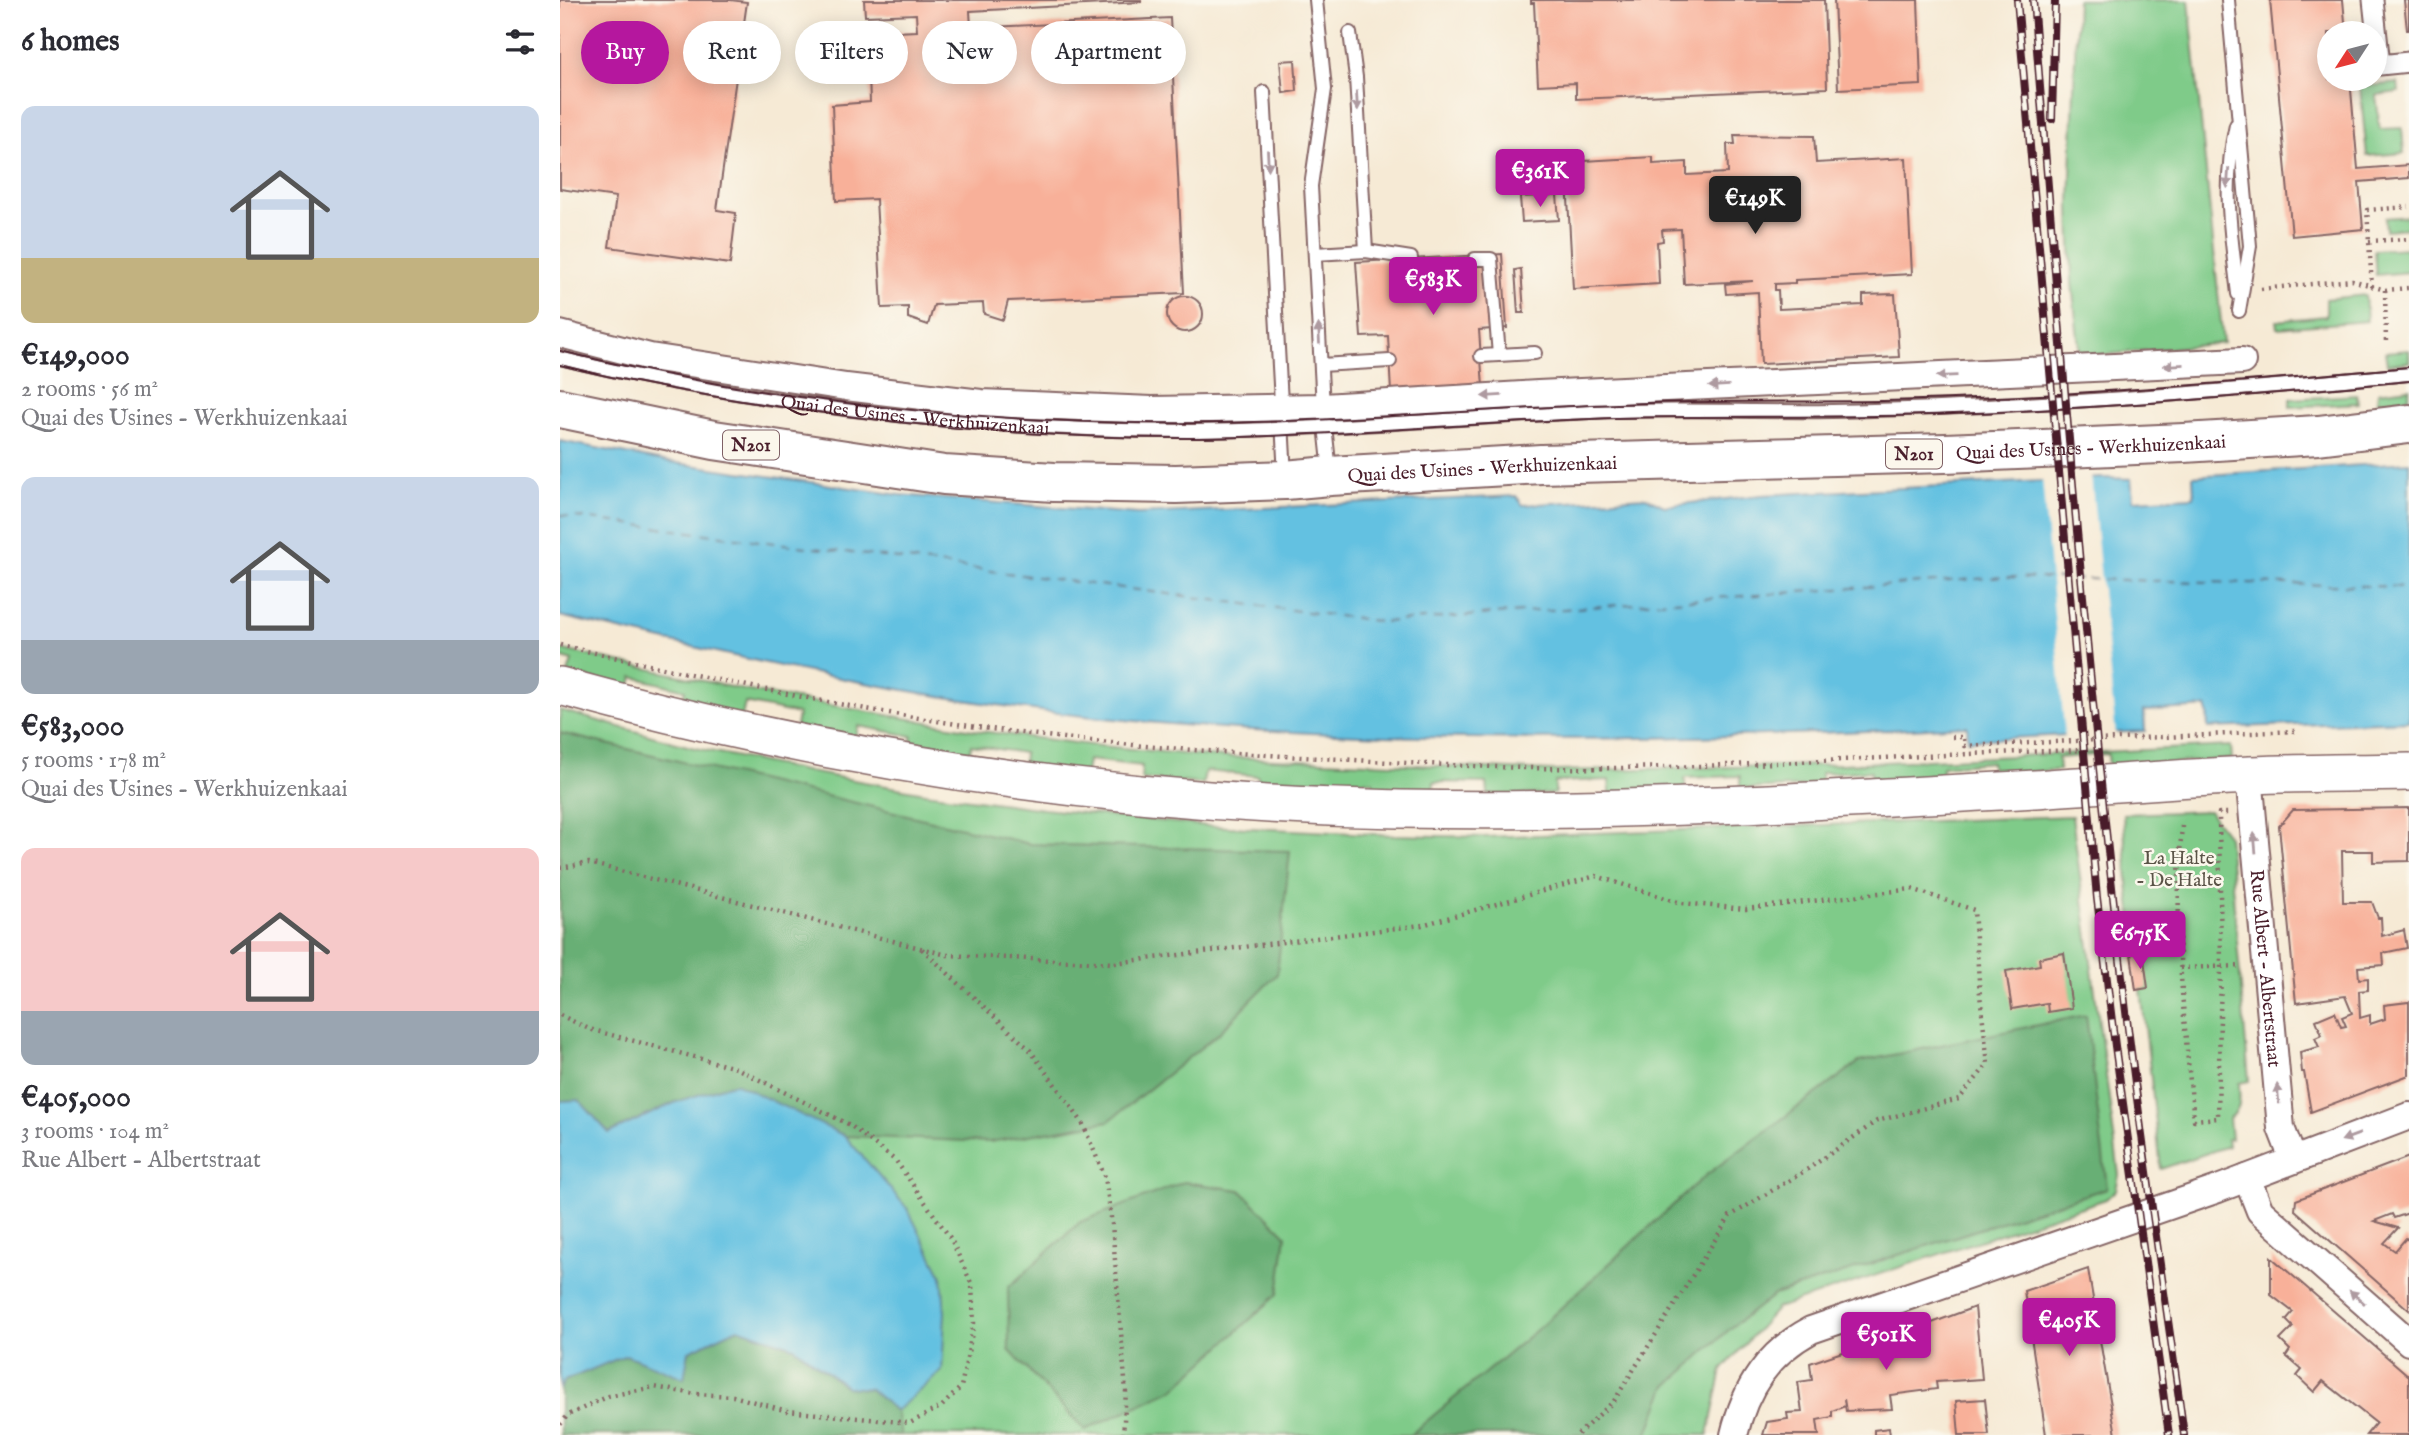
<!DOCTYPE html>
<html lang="en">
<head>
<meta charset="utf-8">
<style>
	:root { --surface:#fff; --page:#f7f7f7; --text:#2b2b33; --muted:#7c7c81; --accent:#b5179e }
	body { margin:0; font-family:"IM FELL English",serif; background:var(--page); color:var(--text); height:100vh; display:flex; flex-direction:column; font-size:26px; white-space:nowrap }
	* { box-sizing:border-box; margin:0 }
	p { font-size:23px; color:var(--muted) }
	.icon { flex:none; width:38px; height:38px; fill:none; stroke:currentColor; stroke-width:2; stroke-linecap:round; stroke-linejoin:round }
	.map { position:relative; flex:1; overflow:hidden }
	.drawer { display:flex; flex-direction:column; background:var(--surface); width:560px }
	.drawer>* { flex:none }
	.top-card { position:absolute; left:21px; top:21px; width:665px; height:63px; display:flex; gap:14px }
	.needle { width:46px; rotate:234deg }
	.controls { position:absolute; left:1757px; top:21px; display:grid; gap:14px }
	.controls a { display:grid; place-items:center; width:70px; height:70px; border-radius:50%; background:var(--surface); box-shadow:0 4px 18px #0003; font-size:35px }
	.price { position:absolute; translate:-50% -60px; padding:0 16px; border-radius:7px; background:var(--accent); color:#fff; font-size:23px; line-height:46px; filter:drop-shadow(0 2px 4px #0008) }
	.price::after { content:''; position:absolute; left:50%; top:42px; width:21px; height:16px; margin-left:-10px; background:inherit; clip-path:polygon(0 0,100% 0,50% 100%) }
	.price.active { background:#222; color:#fff }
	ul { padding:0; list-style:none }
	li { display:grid; align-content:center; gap:14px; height:371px; padding:0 21px }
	li span { display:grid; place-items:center; height:217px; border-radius:14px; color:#555 }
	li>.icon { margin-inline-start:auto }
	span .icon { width:126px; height:126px; fill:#fffc; stroke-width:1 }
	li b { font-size:30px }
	h2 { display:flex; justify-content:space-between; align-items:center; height:84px; padding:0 21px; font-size:30px }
	.tag { padding:0 24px; border-radius:32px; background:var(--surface); box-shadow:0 4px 18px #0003; font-size:24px; line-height:63px }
	.tag.active { background:var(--accent); color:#fff }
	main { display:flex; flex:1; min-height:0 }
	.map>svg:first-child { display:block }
</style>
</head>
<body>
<main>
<section class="drawer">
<h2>6 homes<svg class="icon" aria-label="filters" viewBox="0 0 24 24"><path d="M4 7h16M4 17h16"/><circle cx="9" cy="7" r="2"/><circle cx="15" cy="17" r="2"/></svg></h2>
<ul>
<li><span style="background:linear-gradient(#c9d6e8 70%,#c2b280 0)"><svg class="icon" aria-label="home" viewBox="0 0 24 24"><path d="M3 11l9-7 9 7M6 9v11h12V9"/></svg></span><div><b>€149,000</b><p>2 rooms · 56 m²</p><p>Quai des Usines - Werkhuizenkaai</p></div></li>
<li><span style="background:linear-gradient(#c9d6e8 75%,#9aa5b1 0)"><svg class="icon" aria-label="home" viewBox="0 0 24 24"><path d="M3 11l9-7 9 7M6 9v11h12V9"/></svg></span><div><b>€583,000</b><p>5 rooms · 178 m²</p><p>Quai des Usines - Werkhuizenkaai</p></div></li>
<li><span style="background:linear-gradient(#f6c9c9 75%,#9aa5b1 0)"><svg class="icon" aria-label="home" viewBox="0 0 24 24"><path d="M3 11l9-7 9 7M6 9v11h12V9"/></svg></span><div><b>€405,000</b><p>3 rooms · 104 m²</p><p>Rue Albert - Albertstraat</p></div></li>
</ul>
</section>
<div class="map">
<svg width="1849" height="1435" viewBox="0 0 1849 1435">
	<rect width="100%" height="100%" fill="#fbf7ec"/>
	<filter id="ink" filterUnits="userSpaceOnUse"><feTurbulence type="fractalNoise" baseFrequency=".0143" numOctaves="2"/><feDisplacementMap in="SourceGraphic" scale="14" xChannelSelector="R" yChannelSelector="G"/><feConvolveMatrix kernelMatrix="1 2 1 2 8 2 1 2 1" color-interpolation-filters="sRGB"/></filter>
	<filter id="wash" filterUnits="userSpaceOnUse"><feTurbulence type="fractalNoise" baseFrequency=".00686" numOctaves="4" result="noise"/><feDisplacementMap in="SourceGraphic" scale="28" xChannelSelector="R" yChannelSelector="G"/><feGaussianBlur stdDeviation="1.57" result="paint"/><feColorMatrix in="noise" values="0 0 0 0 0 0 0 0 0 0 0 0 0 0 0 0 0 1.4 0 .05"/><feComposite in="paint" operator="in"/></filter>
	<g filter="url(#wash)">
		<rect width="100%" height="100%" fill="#f6ead5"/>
		<g fill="#7fcb89" stroke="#64755a" stroke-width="2">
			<polygon points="1517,0 1629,0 1663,343 1520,357 1512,283 1510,205"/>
			<polygon points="1838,83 1839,92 1816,95 1820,129 1842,128 1844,153 1807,156 1800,87"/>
			<polygon points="1849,216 1849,228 1826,230 1825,218"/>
			<polygon points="1849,248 1849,272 1816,275 1814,250"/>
			<polygon points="1805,295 1807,321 1717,328 1716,321 1766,316 1766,299"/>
			<polygon points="1849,350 1849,362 1827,364 1825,352"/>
			<polygon points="1849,388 1849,398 1817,401 1818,392"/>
			<polygon points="1797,395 1798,403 1730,407 1730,399"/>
			<polygon points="0,649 184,690 413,730 531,745 645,756 994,771 1260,765 1671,746 1672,759 1549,767 1548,754 1498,758 1499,770 1432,774 1431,762 1382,766 1382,779 1312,784 1311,771 1261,773 1261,786 1180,789 1180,776 1125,778 1125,791 1050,793 1049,780 995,782 995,794 928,795 927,783 874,782 873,795 813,794 813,781 759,779 758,792 698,788 698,776 645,771 643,784 581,779 582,766 528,760 526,773 463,765 464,753 411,745 409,758 350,748 352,736 298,726 296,738 236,727 238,714 185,703 182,716 123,702 125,690 73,677 70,689 8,673 12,661 0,657"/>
			<polygon points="0,710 131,747 249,772 365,793 484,809 648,826 833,835 924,837 1512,816 1559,1175 1556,1190 1546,1199 1217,1308 1162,1370 1148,1435 0,1435"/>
			<path d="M1649,811L1668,836L1689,1081L1679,1083C1679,1098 1683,1110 1669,1118L1671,1139H1667L1668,1146L1601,1169L1581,989L1587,988L1582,952L1577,953L1569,895L1563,814Z"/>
		</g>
		<g fill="#67af75" stroke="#586750" stroke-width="2">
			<polygon points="0,733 470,844 730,851 717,974 658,1034 549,1121 430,1142 285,1136 174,1084 116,1102 49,1133 19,1101 0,1101"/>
			<polygon points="1526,1015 1547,1188 1214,1295 1172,1327 1106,1387 1087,1435 850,1435 980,1327 1145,1176 1299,1062"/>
			<polygon points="624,1182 680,1190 726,1235 718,1294 614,1389 525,1430 449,1350 448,1288 520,1222"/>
			<polygon points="178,1328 234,1347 287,1387 310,1389 336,1411 341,1435 0,1435 0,1389 4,1381 66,1355 124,1377 129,1351"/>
		</g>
		<g fill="#63c1e1" stroke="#567086" stroke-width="2">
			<path d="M0,441L109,462L340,495L578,514L956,496L963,505L1086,497L1104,506L1202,495L1542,478L1571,479L1573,500L1634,497L1633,476L1849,462V721L1648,728L1647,707L1584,711L1585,731L1408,740L1407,726C1113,742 818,747 524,716C347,697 173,657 0,616Z"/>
			<polygon points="175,1083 285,1136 347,1208 382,1276 385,1312 382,1371 336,1411 310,1389 287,1387 234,1347 178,1328 129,1351 124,1378 66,1355 4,1381 0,1389 0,1101 19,1100 49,1133 116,1102"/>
		</g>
		<polygon fill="#f6ead5" points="1531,475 1556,736 1505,739 1482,478"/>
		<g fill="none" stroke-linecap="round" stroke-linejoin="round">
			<polyline stroke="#53586b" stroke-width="2" stroke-dasharray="9 7" stroke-linecap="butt" points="0,515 824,622 1444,577 1849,587"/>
		</g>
		<g id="blocks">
			<g fill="#f8b099">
				<polygon points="0,0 170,0 187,2 157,210 176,213 170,264 49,247 56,197 0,189"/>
				<polygon points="304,0 581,0 581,2 410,11 411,28 610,18 624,293 448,301 443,320 424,314 423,303 374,305 368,325 348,318 348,307 322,308 316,199 276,201 272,105 310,102 308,46 269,48 268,35 357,31 356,14 305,16"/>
				<polygon points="971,0 1264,0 1267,88 1016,99 1016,83 978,85 974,3 971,3"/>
				<polygon points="1274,0 1358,0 1361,85 1278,89"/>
				<polygon points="1710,0 1783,0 1786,33 1769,33 1769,79 1790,79 1798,169 1849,165 1849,178 1799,182 1803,229 1732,236"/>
				<polygon points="1844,0 1849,0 1849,30 1847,30"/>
				<polygon points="735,60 737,91 723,93 720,61"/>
				<polygon points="1174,135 1254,136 1256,163 1346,158 1352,274 1235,280 1235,283 1215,284 1215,290 1218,290 1219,309 1303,305 1303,295 1335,294 1339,357 1201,364 1198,292 1166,294 1165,284 1193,281 1124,284 1121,229 1102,230 1103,241 1097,242 1099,284 1013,289 1006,162 1093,157 1093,164 1127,162 1127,175 1168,173 1167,144 1175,144"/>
				<polygon points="997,195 999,220 962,222 960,197"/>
				<polygon points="942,254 947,328 919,330 923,387 831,392 828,336 801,337 796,262"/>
				<polygon points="961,269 964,313 958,313 955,270"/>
				<circle cx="625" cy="314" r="18"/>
				<polygon points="1849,808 1849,861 1813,862 1813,851 1782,851 1783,902 1812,902 1818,918 1821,918 1822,936 1844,930 1847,948 1823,953 1824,965 1798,967 1799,979 1808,978 1808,990 1799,991 1800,1018 1810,1015 1810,1024 1825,1019 1824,1005 1849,1002 1849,1075 1751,1112 1744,1072 1742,1072 1740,1052 1759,1047 1755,1038 1762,1035 1756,1020 1775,1012 1781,1027 1786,1026 1782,1017 1792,1013 1785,996 1736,1003 1719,826 1733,810"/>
				<polygon points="1583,952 1588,988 1576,990 1571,954"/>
				<polygon points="1504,953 1512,1008 1488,1012 1487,1003 1452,1009 1446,971 1480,965 1479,958"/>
				<polygon points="1849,1157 1849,1213 1834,1218 1832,1214 1814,1221 1838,1228 1824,1243 1835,1251 1846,1238 1849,1241 1849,1310 1735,1210 1736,1200"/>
				<polygon points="1711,1257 1849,1376 1849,1435 1806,1435 1816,1423 1763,1381 1754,1392 1737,1376 1742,1370 1726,1356 1730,1350 1720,1340 1733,1327 1726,1320 1733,1312 1711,1295"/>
				<polygon points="1528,1269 1556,1435 1486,1435 1464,1291"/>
				<polygon points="1415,1307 1422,1379 1376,1382 1377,1389 1330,1395 1332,1409 1286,1411 1284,1399 1285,1406 1272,1411 1272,1417 1257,1420 1259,1435 1203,1435 1207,1422 1228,1419 1227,1413 1242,1412 1238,1382 1252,1380 1250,1363 1338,1333 1337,1330 1349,1330 1361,1326 1361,1323 1372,1323"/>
				<polygon points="1425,1399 1429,1435 1399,1435 1396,1401"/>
				<polygon points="1329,1428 1330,1435 1314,1435 1314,1430"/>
			</g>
		</g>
	</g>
	<g filter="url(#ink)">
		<use href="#blocks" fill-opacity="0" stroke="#866666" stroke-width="2"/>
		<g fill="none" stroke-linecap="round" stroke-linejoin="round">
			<g stroke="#866666" stroke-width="16">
				<g id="service">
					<polyline points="756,0 765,89 751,186 763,407 770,472"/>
					<polyline points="1668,0 1690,246 1679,311"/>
					<polyline points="790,33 796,77 806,251"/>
					<polyline points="704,92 725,476"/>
					<path d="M1676,125C1662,186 1671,233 1678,294"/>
					<polyline points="755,254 806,251 851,258"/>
					<polyline points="915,259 931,259 939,355"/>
					<polyline points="921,356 975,353"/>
					<path id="s1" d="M0,358C72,376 146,389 220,400C355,420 492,431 629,431C772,430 914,416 1057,411C1129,409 1200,412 1272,411C1464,408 1657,392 1849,374"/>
					<polyline points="761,365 830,361"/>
				</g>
			</g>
			<g stroke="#866666" stroke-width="23">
				<polyline id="pedestrian" points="1813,0 1820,65 1849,62"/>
			</g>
			<g stroke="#866666" stroke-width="30">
				<g id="minor">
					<polyline points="0,334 90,357 286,387 421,403 592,410 763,407 978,394 1682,361"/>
					<path id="s2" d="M1689,775L1721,1128L1733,1159"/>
					<polyline points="1687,1178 1700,1211 1849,1342"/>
					<path d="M1174,1435C1185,1388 1208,1353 1251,1330L1658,1189L1849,1116"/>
				</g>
			</g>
			<g stroke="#866666" stroke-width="40">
				<path id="secondary" d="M0,686C273,761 557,804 840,809C1052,813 1264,801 1475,789C1547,784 1618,778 1690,775C1743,773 1796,773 1849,772"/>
			</g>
			<g stroke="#866666" stroke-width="42">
				<g id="primary">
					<path id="s3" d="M0,408L154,440L384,475L494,482L616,484L725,480L770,476L981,464L1385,453L1624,443L1758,435L1849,424"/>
				</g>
			</g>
			<g stroke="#866666" stroke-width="4.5" stroke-dasharray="2 5" stroke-linecap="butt">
				<polyline points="1809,241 1849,239"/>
				<polyline points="1812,287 1807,210 1849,207"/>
				<polyline points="1701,289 1792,280 1825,290 1849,288"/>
				<polyline points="1825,290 1826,344"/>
				<path d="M0,645C123,673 247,700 371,720C506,742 643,752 779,759C841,763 903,766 965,768C1153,771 1341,754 1529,750"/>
				<polyline points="1392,737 1404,737 1405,753"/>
				<polyline points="1404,746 1735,731"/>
				<path d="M1622,826C1613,925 1624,1022 1634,1120L1658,1118L1661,966L1659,813H1668"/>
				<polyline points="0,868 29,863 387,955 554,963 862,925 1036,876 1121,903 1186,909 1352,889 1414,910 1420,995 1428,1064 1399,1099 1317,1121 1248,1169 1170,1216 1054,1401 1017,1435"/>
				<polyline points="362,949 470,1050 522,1122 545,1177 552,1224 566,1392 563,1435"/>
				<polyline points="1620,968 1682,966"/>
				<polyline points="0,1015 29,1029 176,1068 290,1125 336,1161 391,1239 412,1285 414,1323 401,1387 382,1406 350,1423 227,1411 173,1396 135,1394 94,1387 49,1396 8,1415 0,1425"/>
			</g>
			<use href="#service" stroke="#fff" stroke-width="12"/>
			<use href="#pedestrian" stroke="#fff" stroke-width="19"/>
			<use href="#minor" stroke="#fff" stroke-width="26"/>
			<use href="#secondary" stroke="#fff" stroke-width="37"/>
			<use href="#primary" stroke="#fff" stroke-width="38"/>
			<g stroke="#4a1f2b" stroke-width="2">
				<path d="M0,351C210,403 440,426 657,423C790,421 924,409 1057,404C1169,399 1281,404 1393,399C1545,393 1697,381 1849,367"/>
				<path d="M0,365C75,384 152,397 229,408C364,428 502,439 638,438C778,436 918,422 1057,418C1169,415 1281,419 1393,414C1545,408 1697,396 1849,381"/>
			</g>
			<g stroke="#4a1f2b" stroke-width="8">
				<g id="rail">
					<polyline points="1457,0 1537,898 1555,1046 1609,1435"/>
					<path d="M1473,0C1499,323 1524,646 1561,968C1578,1124 1603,1279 1624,1435"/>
					<polyline points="1492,119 1495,0"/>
				</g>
			</g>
			<use href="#rail" stroke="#fbf7ec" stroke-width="5" stroke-dasharray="16" stroke-linecap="butt"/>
		</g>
		<defs><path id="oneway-solid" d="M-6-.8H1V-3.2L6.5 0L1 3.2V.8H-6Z" transform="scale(1.75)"/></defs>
		<g fill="#ae9aa0">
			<use href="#oneway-solid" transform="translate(797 101) rotate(87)"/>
			<use href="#oneway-solid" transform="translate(708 160) rotate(87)"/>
			<use href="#oneway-solid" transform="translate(1668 178) rotate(94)"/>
			<use href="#oneway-solid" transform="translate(759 334) rotate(-93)"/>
			<use href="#oneway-solid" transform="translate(1614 365) rotate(177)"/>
			<use href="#oneway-solid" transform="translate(1387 376) rotate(178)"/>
			<use href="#oneway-solid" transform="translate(1159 386) rotate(177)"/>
			<use href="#oneway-solid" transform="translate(932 396) rotate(177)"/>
			<use href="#oneway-solid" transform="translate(1695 843) rotate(-95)"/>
			<use href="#oneway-solid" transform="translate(1718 1094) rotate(-95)"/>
			<use href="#oneway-solid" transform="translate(1791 1137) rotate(160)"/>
			<use href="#oneway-solid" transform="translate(1797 1297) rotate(-139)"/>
		</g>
	</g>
	<g text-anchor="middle" stroke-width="5" stroke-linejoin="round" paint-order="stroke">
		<g fill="#fbf7ec" stroke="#7f6065" stroke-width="2">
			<rect x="163" y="430.5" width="56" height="29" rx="5"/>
			<rect x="1326" y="439.5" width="56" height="29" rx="5"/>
		</g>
		<g font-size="18" font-weight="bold" fill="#4a1f2b">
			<text x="191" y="451">N201</text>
			<text x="1354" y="460">N201</text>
		</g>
		<g font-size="19" fill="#4a1f2b" stroke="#fbf7ec">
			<text dy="7" stroke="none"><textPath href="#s1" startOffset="360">Quai des Usines - Werkhuizenkaai</textPath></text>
			<text dy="7" stroke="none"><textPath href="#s3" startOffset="1538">Quai des Usines - Werkhuizenkaai</textPath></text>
			<text dy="7" stroke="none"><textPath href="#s3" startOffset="929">Quai des Usines - Werkhuizenkaai</textPath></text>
			<text dy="7" stroke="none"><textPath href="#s2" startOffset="194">Rue Albert - Albertstraat</textPath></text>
		</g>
		<g font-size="19" fill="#5a5347" stroke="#fbf7ec">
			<text x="1619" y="864">La Halte<tspan x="1619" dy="22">- De Halte</tspan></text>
		</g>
	</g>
</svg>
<div class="controls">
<a><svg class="needle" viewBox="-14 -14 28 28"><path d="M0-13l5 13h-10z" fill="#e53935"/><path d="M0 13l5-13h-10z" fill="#7c7c81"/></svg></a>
</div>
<b class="price" style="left:980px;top:209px">€361K</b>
<b class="price active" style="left:1195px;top:236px">€149K</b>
<b class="price" style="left:873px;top:317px">€583K</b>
<b class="price" style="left:1580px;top:971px">€675K</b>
<b class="price" style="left:1509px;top:1358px">€405K</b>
<b class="price" style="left:1326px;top:1372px">€501K</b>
<div class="top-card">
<a class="tag active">Buy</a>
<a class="tag">Rent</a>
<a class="tag">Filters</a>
<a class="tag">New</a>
<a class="tag">Apartment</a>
</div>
</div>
</main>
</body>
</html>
